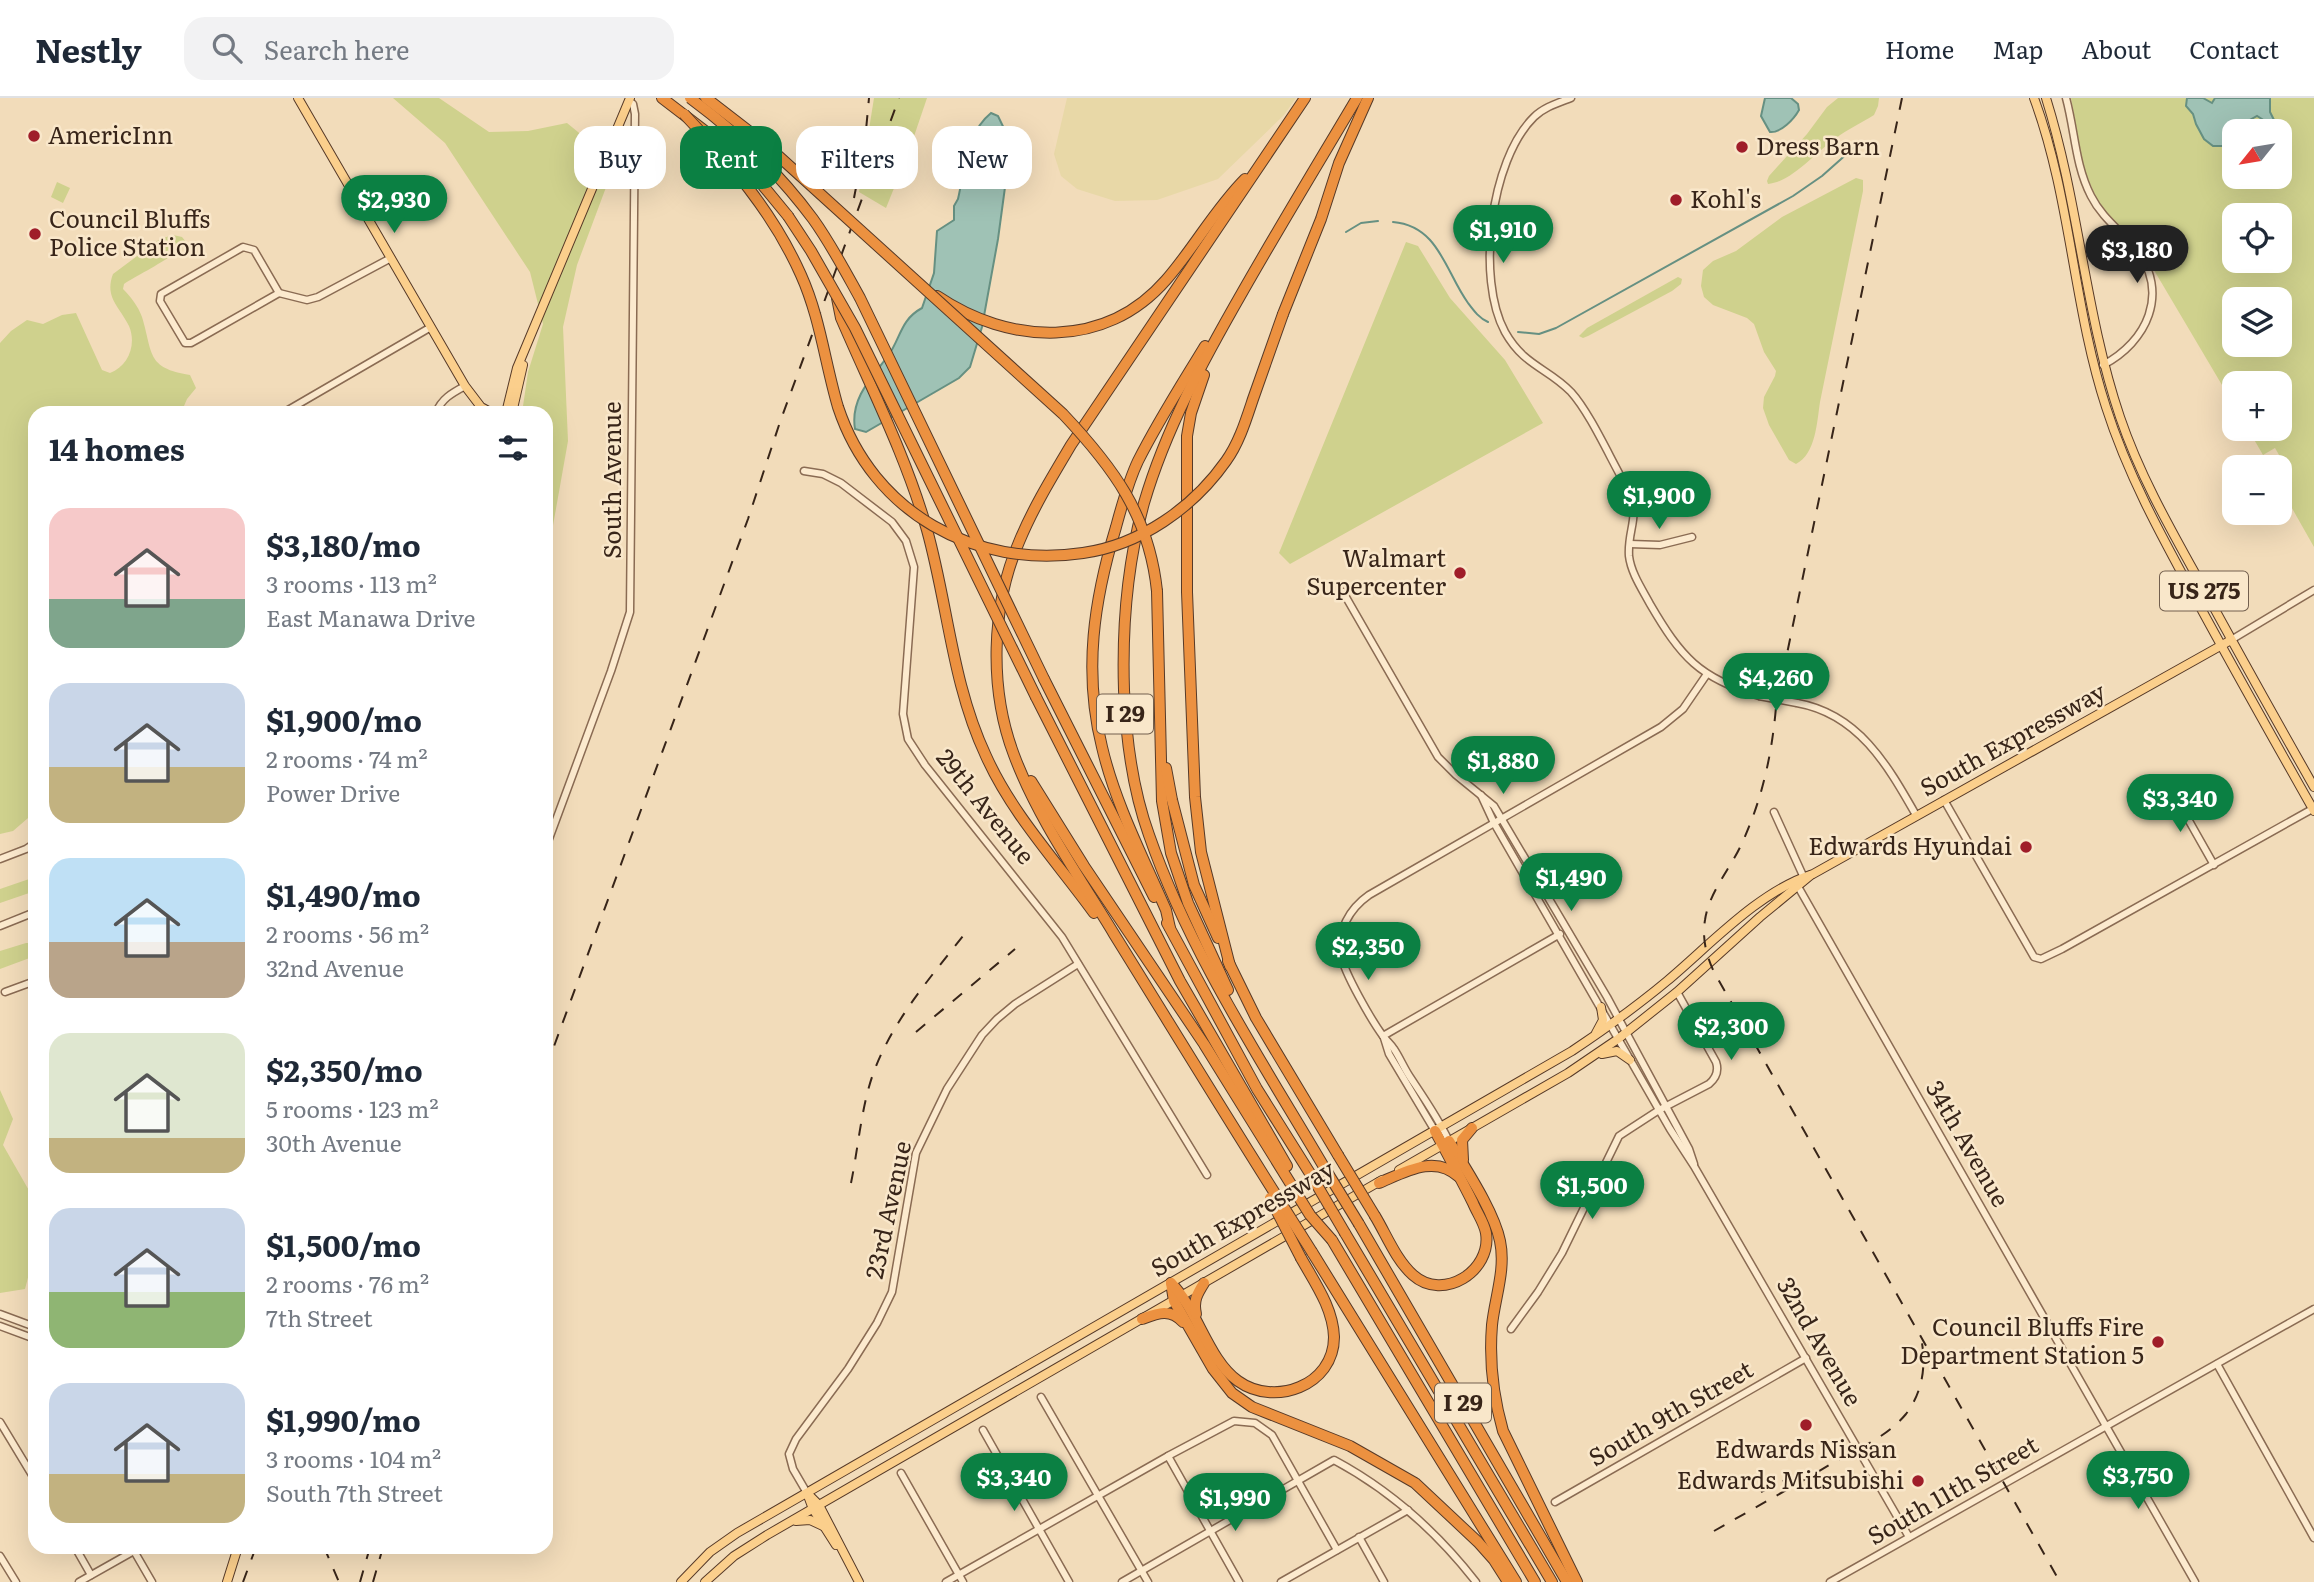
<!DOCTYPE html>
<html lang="en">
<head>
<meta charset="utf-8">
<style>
	:root { --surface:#fff; --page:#f2f2f3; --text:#1f2937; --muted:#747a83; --line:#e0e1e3; --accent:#0b8043 }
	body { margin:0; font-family:Literata,serif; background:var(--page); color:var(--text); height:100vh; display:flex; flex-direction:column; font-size:26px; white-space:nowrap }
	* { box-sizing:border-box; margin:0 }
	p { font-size:23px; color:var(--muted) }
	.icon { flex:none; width:38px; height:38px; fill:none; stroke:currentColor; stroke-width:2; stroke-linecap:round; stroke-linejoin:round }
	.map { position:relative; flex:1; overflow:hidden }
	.side { position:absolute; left:28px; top:308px; width:525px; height:1148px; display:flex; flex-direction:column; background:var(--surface); border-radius:21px; box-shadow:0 7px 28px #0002 }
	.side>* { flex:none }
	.top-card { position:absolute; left:574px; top:28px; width:665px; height:63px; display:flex; gap:14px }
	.needle { width:46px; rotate:240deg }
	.controls { position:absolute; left:2222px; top:21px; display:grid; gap:14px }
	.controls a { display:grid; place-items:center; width:70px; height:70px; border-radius:14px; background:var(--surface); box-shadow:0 7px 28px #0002; font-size:35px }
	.price { position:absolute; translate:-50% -60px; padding:0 16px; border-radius:24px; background:var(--accent); color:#fff; font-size:23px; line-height:46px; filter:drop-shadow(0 2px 4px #0008) }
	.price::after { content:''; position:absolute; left:50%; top:42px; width:21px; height:16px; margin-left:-10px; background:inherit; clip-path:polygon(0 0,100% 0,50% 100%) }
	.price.active { background:#222; color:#fff }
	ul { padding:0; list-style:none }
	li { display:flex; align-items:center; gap:21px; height:175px; padding:0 21px }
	li span { display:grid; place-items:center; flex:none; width:196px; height:140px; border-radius:21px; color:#555 }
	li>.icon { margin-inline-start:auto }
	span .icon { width:84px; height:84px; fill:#fffc; stroke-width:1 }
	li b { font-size:30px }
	h2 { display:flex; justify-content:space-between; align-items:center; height:84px; padding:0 21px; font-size:30px }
	.pill { padding:0 24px; border-radius:21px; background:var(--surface); box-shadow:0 7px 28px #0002; font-size:24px; line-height:63px }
	.pill.active { background:var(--accent); color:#fff }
	header { display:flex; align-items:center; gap:42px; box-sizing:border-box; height:98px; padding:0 35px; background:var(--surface); border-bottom:2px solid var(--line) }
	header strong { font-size:33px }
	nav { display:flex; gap:38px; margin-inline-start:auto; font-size:24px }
	.search { width:490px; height:63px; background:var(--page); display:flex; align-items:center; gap:18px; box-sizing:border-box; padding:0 24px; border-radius:21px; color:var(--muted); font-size:26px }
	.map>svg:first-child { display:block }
</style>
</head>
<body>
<header>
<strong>Nestly</strong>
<div class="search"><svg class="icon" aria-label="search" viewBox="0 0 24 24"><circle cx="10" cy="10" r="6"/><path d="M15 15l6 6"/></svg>Search here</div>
<nav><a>Home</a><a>Map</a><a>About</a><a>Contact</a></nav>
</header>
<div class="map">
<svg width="2314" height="1484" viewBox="0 0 2314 1484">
	<rect width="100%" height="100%" fill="#f2dcba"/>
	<polygon fill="#e8d8a7" points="1067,0 1296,0 1284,17 1218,81 1157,102 1115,103 1077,91 1061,78 1054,56"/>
	<g fill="#cfd18d" fill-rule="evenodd">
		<polygon points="393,0 439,0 489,34 528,33 567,25 589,43 611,76 577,167 563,229 568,343 546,467 546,315 522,315 528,274 543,226 530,174 445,45"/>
		<polygon points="874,0 927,0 909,53 886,110 859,94"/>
		<path d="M1838,0H1879L1878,8L1874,17C1861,25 1848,31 1836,40C1817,53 1792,84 1768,86L1767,83L1769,78L1807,36L1827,9Z"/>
		<path d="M2071,0H2314V449L2280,389V369H2271L2282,362L2275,350L2263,357L2248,331H2280V285H2235V309L2148,162L2110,121L2097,101L2084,72ZM2235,33H2280V79H2235ZM2235,117H2280V163H2235ZM2235,201H2280V247H2235Z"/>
		<path d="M1856,80L1863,82V93L1820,304C1817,323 1816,356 1796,366L1789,362L1769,327L1763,310L1764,299L1775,278L1776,273L1764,254L1754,226L1747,220L1713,207L1704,199L1701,188L1703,172L1713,163L1736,153L1782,119Z"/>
		<polygon points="57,84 70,90 63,105 51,99"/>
		<path d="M173,137L182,139L186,144C179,157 139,176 124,186L123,191C131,199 138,208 142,219C153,255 146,270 190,277L196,290L187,301L181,315H35V714L13,733L0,736V245L11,233L27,222L43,226L62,217L76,215L102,272L110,275C128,268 137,247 129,228C120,209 104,200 113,176L160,141Z"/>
		<polygon points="1406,144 1418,148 1450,200 1505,262 1543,325 1290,466 1279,455"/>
		<polygon points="1678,179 1682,181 1681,186 1672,193 1588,238 1583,240 1579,238 1587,230"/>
		<polygon points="35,779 35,793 0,805 0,791"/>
		<polygon points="26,845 35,845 35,858 0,871 0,853"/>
		<polygon points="0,992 13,1021 3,1047 31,1096 35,1120 35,1164 31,1168 25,1191 0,1195"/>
	</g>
	<g fill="#9fc2b5" stroke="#669082" stroke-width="2">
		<path d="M1765,0H1791L1798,6L1799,12C1794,21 1781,35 1770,34L1761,18Z"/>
		<polygon points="2187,0 2203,0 2212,5 2215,0 2270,0 2270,14 2274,22 2265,23 2257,18 2241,27 2230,43 2222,48 2213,48 2204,41 2196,26 2193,16 2186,8"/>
		<path d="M991,15L998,18L1011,45L998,141L982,229L970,269L959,280L866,334L855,331C850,301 871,280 888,258C901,240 900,222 922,210L934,175L937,133L954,122V108L958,101C965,71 966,35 991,15Z"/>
	</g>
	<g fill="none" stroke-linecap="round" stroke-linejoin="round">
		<g stroke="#669082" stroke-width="2">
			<path d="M1393,124C1439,128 1445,173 1468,205C1474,213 1479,220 1488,224"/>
			<polyline points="1346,134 1361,125 1378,123"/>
			<polyline points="1518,234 1539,236 1556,230 1793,98 1822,78 1858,46"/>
		</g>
		<g stroke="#8a6b53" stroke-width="9">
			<g id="minor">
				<path d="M1571,0C1558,5 1544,9 1534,19C1490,62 1476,181 1505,234C1524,268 1548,270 1571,294C1590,315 1610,360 1625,386C1643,417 1627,429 1629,458C1631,475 1642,491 1650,506C1681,559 1699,580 1759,598"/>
				<path d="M2066,0C2075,33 2075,67 2091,98C2102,120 2121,133 2136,151C2170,195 2147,244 2103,267"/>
				<polygon points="243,149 254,152 279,195 200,240 191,245 185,245 160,203 161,196"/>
				<polyline points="279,195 307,202 318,199 391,160"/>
				<polyline points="283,315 431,229"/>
				<path d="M436,315C441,301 452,295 465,288"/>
				<polyline points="804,373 823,376 841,385 892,424 906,443 914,469 903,616 908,641 925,667 1062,839 1207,1077"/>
				<polyline points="1630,446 1660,447 1692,439"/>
				<polyline points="1343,494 1438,659 1456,677 1494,708 1607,899 1689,1051 1694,1066"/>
				<polyline points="2231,542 2314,492"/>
				<path d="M1797,605C1859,616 1888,668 1916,717"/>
				<polyline points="2171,691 2214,767"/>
				<polyline points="1481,697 1494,725 1670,1031 1694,1068 1909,1439"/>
				<polyline points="1944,702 2034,859 2041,861 2062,851 2314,710"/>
				<polyline points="1774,714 1805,782"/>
				<polyline points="546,749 611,573 630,514 635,16 633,6 629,3"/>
				<polyline points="0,761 26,751 35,745"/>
				<polyline points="1796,785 2195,1484"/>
				<polyline points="0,828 35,814"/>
				<polyline points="5,894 35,883"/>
				<polyline points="1383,938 1560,836"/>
				<polyline points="1384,940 1389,956 1435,1033"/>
				<path d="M1449,1043C1438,1020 1424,1000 1410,979C1404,970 1400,960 1394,951C1391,946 1387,943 1383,938C1372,923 1344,875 1341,857C1337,833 1349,811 1369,797L1661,629L1683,611L1707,576"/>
				<polyline points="0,1216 35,1229"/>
				<polyline points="0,1228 35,1241"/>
				<path d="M1511,1231L1538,1194L1562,1155L1619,1038L1659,1012L1709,986C1716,980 1719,973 1716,964L1677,894"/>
				<polyline points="2217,1266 2314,1440"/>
				<polyline points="1041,1299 1148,1484"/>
				<polyline points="0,1324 35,1382"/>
				<polyline points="983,1332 1069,1484"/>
				<polyline points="1168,1358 1239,1484"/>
				<polyline points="901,1375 963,1484"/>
				<polyline points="807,1395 793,1371 789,1356 796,1341 848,1271 877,1225 892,1194 916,1055 947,991 982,937 997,921 1015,906 1078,866"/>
				<polyline points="1555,1404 1806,1260"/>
				<polyline points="1359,1439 1384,1484"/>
				<polyline points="75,1449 91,1477"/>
				<polyline points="134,1453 152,1484"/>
				<polyline points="0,1458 16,1484"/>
				<polyline points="79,1484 141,1449"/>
				<polyline points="946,1484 1168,1358 1234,1323 1255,1325 1272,1337 1337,1452"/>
				<path d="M1122,1484L1334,1362C1390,1392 1437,1434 1476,1484"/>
				<polyline points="1281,1484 1408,1412"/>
				<polyline points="1830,1484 2314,1211"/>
			</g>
		</g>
		<g stroke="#573a28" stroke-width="10">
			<g id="major">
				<polyline points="298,0 465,288 481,309 492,315"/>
				<path d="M2034,0C2071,100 2073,208 2106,309C2128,378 2163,441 2198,505C2236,575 2275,644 2314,713"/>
				<path d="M2046,0C2079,105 2085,216 2120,319C2140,378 2171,432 2201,486C2238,554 2276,622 2314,689"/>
				<polyline points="506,315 517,270 630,0"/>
				<polyline points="512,315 523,267"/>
				<polyline points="1596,935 1603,922 1601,909"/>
				<polyline points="1602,956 1617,953 1630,962"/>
				<polyline points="1399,1072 1568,975 1618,941 1677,894 1760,819 1811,777"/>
				<polyline points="807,1395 819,1407 859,1484"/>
				<polyline points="807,1395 813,1411 836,1447"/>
				<polyline points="796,1423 810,1422 823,1428"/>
				<polyline points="227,1484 238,1449"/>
				<path d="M681,1484L710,1454L737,1435L1572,953C1605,931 1637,908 1667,883C1710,847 1759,793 1813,776L2231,542"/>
				<polyline points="705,1484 734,1458 767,1437 1382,1082"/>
			</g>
		</g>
		<g stroke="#573a28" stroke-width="12">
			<g id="highway">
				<polyline points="662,0 722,46 746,67 788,118"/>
				<path d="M937,198C1009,247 1105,252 1166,182C1194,150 1215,111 1245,81"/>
				<path d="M837,200L841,220C871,290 906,358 927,432C948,507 952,586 986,658C1012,716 1057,764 1094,815"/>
				<polyline points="1283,216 1321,121 1339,65 1368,0"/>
				<polyline points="1204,277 1191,315 1187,338 1187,494 1195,699 1201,754 1230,868"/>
				<polyline points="1157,493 1162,703 1171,755 1188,805 1228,892"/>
				<polyline points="1044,581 1154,799"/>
				<polyline points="1036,599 1180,883 1287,1068"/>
				<polyline points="1166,670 1172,702 1194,787 1218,840"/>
				<polyline points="1031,683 1084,768 1204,946 1292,1088"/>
				<polyline points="1167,825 1257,991 1311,1077"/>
				<path d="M1170,830L1166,812C1143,759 1115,705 1102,649C1083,573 1094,502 1116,429C1122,407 1128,384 1138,363C1158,323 1182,286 1205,248"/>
				<polyline points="1228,863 1256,920 1338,1057"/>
				<path d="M1449,1043C1465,1070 1494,1113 1500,1143C1506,1171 1495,1199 1492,1227C1489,1264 1493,1298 1503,1333L1577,1484"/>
				<polyline points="1463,1062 1462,1042 1472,1030"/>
				<path d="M1324,1069C1261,962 1190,855 1149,737C1132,690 1126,641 1124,592C1122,530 1127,466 1144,405C1166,330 1204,261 1243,193C1280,128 1319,64 1357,0"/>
				<path d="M1379,1085C1405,1074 1435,1056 1459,1079"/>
				<path d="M1276,1097C1221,1010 1168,923 1114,836C1079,778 1038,721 1014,657C989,591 991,509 1019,444C1033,410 1052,379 1071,347L1305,0"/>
				<path d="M1375,1118C1386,1136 1396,1162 1413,1177C1443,1204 1492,1173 1486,1135C1484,1124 1477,1115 1473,1105C1461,1081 1448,1057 1435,1033"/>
				<polyline points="1359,1126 1567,1484"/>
				<polyline points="1345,1135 1552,1484"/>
				<polyline points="1332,1142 1535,1484"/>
				<polyline points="1312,1154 1516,1484"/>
				<polyline points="1171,1185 1174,1203 1213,1271 1232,1295 1252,1309 1350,1348 1415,1385 1478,1444 1494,1462 1508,1484"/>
				<path d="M1171,1185C1198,1212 1208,1262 1238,1283C1274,1309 1334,1288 1334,1239C1333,1210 1315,1185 1301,1160"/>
				<path d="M1196,1216C1193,1203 1197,1196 1204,1185"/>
				<path d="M1142,1221C1158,1215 1170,1210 1183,1224"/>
			</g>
		</g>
		<use href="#minor" stroke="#fceace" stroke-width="6"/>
		<use href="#major" stroke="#fbcf8c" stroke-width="8"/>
		<use href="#highway" stroke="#ec9140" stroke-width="10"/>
		<g stroke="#382519" stroke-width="2" stroke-dasharray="12 12" stroke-linecap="butt">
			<path d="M1902,0L1776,609C1772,656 1762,702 1742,745C1731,770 1709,794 1705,822C1702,840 1706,857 1714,874L2060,1484"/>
			<polyline points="854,100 865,43 869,0"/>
			<polyline points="916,934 1015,851"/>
			<polyline points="546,970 748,421 780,324 899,0"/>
			<path d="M851,1085C858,1051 861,1012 872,979C890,926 929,881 963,838"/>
			<polyline points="1761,1394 1789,1380"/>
			<path d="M1714,1433C1753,1411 1792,1389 1831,1366C1856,1352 1887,1339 1906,1316C1922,1295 1926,1270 1922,1245"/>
			<polyline points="295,1449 297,1453"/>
			<polyline points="324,1449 339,1484"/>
			<polyline points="243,1484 256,1449"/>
			<polyline points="360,1484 370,1449"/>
			<polyline points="373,1484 383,1449"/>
		</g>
		<g stroke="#8a6b53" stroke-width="9" stroke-linecap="butt">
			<polyline id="minor-bridge" points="1759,598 1797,605"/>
		</g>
		<g stroke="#573a28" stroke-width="12" stroke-linecap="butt">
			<g id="highway-bridge">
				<path d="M690,0C736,34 779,75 813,121C831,146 845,173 860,200L1044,581"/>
				<path d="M706,0L763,44L1063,316C1113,369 1149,417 1157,493"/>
				<path d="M684,16C730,65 773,114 801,177C820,219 825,265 838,309C873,415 975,471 1083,455C1140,447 1193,410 1226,363C1239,345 1246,322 1253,301C1263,272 1273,244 1283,216"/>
				<polyline points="788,118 811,153 855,230 1036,599"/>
				<polyline points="1338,1057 1375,1118"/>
				<polyline points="1324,1069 1359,1126"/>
				<polyline points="1311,1077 1345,1135"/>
				<polyline points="1292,1088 1310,1117 1332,1142"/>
				<polyline points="1276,1097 1312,1154"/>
				<polyline points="1270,1100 1301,1160"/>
			</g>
		</g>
		<use href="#minor-bridge" stroke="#fceace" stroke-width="6"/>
		<use href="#highway-bridge" stroke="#ec9140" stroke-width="10"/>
	</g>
	<g fill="#9f1d29" stroke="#f9e7ca" stroke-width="2.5">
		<circle cx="34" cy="38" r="7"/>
		<circle cx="1742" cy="49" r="7"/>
		<circle cx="1676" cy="102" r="7"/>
		<circle cx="35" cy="136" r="7"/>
		<circle cx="1460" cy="475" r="7"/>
		<circle cx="2026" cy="749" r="7"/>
		<circle cx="2158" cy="1244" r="7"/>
		<circle cx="1806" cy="1327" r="7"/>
		<circle cx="1918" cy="1383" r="7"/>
	</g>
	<g text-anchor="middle" stroke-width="5" stroke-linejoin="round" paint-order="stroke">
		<g fill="#f9e7ca" stroke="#725f4e" stroke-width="2">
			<rect x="2160" y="473.5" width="88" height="39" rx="5"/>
			<rect x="1097" y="596.5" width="56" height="39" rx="5"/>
			<rect x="1435" y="1285.5" width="56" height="39" rx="5"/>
		</g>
		<g font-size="23" font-weight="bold" fill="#382519">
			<text x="2204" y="501">US 275</text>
			<text x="1125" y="624">I 29</text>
			<text x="1463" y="1313">I 29</text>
		</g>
		<g font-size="24" fill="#382519" stroke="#f9e7ca" text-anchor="start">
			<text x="48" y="46">AmericInn</text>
			<text x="1756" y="57">Dress Barn</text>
			<text x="1690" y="110">Kohl's</text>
			<text x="49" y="130">Council Bluffs<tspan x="49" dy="28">Police Station</tspan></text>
			<text x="1446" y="469" text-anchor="end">Walmart<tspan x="1446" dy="28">Supercenter</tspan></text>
			<text x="2012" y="757" text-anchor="end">Edwards Hyundai</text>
			<text x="2144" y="1238" text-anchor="end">Council Bluffs Fire<tspan x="2144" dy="28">Department Station 5</tspan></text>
			<text x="1806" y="1360" text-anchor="middle">Edwards Nissan</text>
			<text x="1904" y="1391" text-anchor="end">Edwards Mitsubishi</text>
		</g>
		<g font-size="24" fill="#382519" stroke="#f9e7ca">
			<text transform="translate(613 382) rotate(-90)" y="8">South Avenue</text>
			<text transform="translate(2013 642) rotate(-29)" y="8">South Expressway</text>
			<text transform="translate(985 709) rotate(51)" y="8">29th Avenue</text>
			<text transform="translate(1967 1046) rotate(60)" y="8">34th Avenue</text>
			<text transform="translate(889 1112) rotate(-78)" y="8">23rd Avenue</text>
			<text transform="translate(1243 1121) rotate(-30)" y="8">South Expressway</text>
			<text transform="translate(1819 1244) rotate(60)" y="8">32nd Avenue</text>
			<text transform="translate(1671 1316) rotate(-30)" y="8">South 9th Street</text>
			<text transform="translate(1953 1393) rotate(-30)" y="8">South 11th Street</text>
		</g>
	</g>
</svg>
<div class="controls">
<a><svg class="needle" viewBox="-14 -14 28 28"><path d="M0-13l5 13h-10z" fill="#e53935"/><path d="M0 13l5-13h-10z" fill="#747a83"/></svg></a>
<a><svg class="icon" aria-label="locate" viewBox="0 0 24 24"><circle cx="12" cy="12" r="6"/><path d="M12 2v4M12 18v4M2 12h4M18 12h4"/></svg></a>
<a><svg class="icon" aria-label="layers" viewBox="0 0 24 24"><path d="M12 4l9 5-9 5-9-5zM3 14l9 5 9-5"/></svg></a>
<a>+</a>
<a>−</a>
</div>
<b class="price" style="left:394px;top:137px">$2,930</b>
<b class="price" style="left:1503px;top:167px">$1,910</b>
<b class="price active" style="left:2137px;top:187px">$3,180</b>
<b class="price" style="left:1659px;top:433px">$1,900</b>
<b class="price" style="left:1776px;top:615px">$4,260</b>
<b class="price" style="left:1503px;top:698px">$1,880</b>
<b class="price" style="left:2180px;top:736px">$3,340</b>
<b class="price" style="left:1571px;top:815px">$1,490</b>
<b class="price" style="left:1368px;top:884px">$2,350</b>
<b class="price" style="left:1731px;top:964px">$2,300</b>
<b class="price" style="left:1592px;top:1123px">$1,500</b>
<b class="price" style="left:2138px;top:1413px">$3,750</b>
<b class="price" style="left:1014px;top:1415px">$3,340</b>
<b class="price" style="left:1235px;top:1435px">$1,990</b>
<div class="top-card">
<a class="pill">Buy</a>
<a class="pill active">Rent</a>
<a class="pill">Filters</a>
<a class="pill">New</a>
</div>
<section class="side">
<h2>14 homes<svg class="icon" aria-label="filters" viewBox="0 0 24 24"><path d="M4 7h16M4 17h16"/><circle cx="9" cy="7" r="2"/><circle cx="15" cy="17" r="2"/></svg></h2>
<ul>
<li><span style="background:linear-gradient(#f6c9c9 65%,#7fa58c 0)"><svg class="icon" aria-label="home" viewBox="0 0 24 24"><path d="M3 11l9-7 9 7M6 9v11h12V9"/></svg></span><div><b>$3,180/mo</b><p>3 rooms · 113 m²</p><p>East Manawa Drive</p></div></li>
<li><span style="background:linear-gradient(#c9d6e8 60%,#c2b280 0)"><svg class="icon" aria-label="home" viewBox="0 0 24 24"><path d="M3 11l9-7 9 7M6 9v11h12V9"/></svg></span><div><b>$1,900/mo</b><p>2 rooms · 74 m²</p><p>Power Drive</p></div></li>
<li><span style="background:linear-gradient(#bfe0f5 60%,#b9a48a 0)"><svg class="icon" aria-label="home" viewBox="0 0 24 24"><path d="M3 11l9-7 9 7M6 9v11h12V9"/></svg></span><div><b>$1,490/mo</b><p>2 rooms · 56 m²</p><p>32nd Avenue</p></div></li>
<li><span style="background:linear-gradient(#dfe7d0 75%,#c2b280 0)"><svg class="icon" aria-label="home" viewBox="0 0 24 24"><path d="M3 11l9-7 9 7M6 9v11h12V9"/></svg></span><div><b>$2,350/mo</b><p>5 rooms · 123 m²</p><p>30th Avenue</p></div></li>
<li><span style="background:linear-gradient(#c9d6e8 60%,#8fb573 0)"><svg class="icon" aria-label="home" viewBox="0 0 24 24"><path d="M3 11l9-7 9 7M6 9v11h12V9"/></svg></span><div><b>$1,500/mo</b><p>2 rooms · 76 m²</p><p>7th Street</p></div></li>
<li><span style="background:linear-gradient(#c9d6e8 65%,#c2b280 0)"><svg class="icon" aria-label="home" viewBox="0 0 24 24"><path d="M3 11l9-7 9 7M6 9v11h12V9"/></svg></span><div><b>$1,990/mo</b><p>3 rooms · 104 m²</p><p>South 7th Street</p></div></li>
</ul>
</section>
</div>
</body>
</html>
